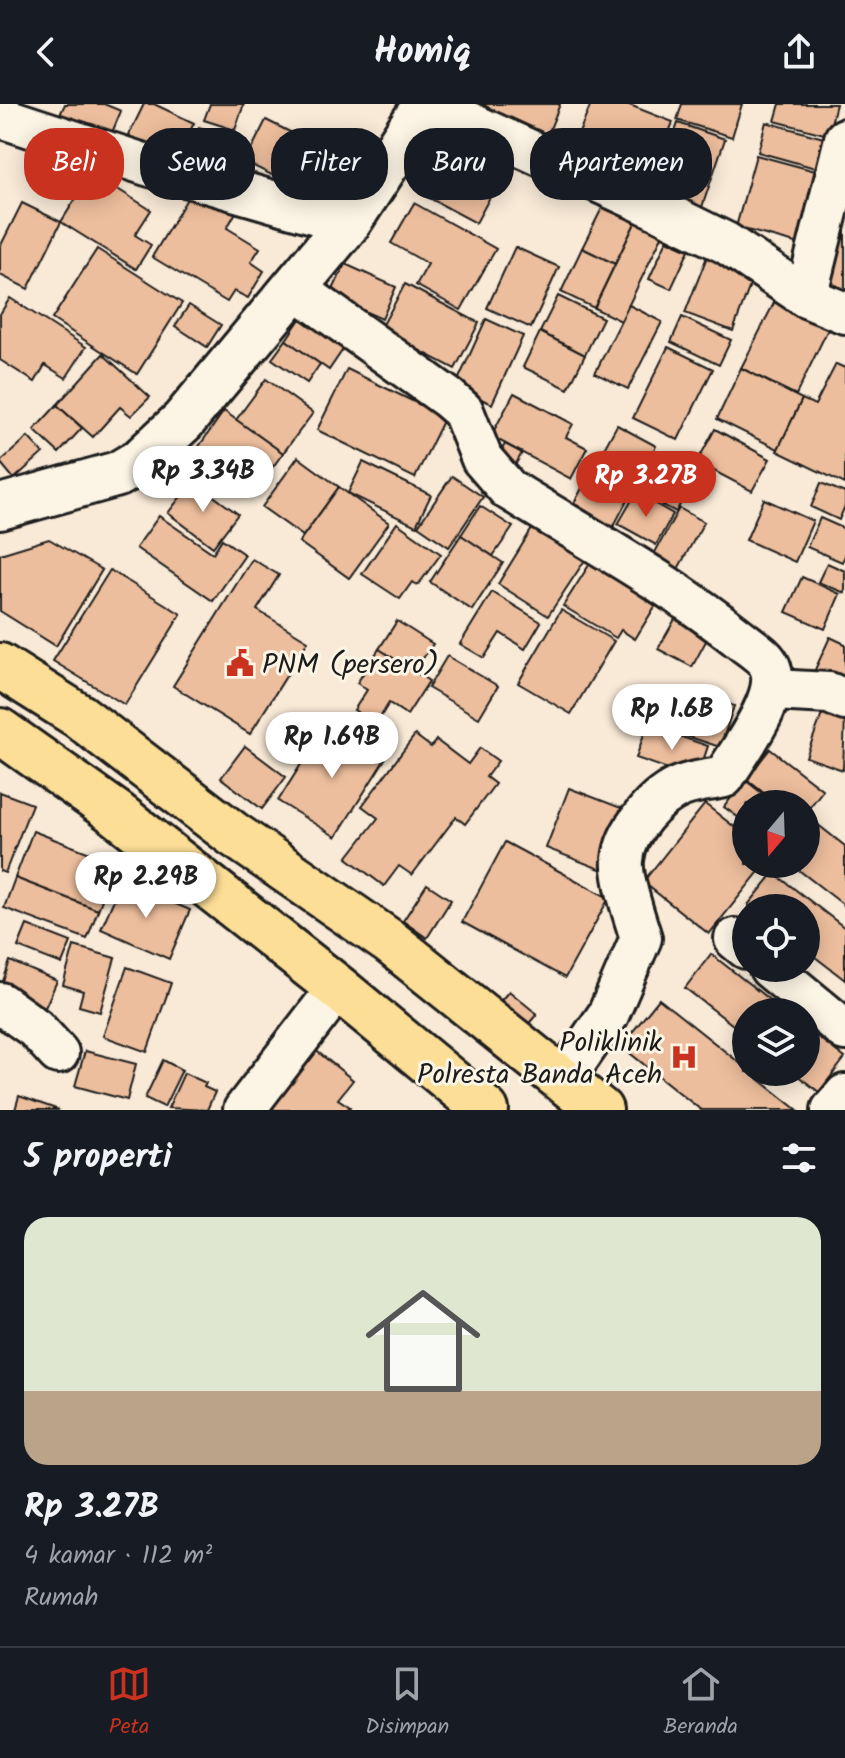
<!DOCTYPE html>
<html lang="id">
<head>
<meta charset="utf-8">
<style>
	:root { --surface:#171b24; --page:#242831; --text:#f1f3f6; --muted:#9ea1a6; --line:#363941; --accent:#c8321e }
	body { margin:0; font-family:Kalam,sans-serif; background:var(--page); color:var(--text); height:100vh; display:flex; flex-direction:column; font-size:30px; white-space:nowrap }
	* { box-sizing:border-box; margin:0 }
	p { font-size:26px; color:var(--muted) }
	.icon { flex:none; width:44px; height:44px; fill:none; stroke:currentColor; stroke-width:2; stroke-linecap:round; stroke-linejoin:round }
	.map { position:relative; height:1006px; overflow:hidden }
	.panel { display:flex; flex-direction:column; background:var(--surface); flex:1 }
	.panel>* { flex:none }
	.guide { position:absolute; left:24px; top:24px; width:798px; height:72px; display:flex; gap:16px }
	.needle { width:52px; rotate:199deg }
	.tools { position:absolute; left:732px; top:686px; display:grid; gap:16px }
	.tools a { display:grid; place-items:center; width:88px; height:88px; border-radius:50%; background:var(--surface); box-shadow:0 4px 20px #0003; font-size:40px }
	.price { position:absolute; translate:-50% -68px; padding:0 18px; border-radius:28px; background:#fff; color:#222; font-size:26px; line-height:52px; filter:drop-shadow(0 2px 4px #0008) }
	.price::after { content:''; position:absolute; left:50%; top:48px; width:24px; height:18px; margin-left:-12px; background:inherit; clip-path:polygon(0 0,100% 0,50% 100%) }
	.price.on { background:var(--accent); color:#fff }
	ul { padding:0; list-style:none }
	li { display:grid; align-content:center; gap:16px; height:424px; padding:0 24px }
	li+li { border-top:2px solid var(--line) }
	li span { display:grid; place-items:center; height:248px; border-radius:24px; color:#555 }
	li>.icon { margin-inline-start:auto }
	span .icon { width:144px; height:144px; fill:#fffc; stroke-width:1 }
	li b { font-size:34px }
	h2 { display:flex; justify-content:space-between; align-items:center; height:96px; padding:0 24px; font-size:34px }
	.pill { padding:0 28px; border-radius:32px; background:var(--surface); box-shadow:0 4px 20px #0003; font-size:28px; line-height:72px }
	.pill.on { background:var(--accent); color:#fff }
	header { display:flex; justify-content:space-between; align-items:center; height:104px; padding:0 24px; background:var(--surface); font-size:36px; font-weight:600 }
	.menu { display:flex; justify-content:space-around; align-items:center; height:112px; border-top:2px solid var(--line); background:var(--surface); font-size:22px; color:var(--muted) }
	.menu a { display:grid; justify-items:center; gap:4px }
	.menu .on { color:var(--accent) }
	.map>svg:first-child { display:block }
</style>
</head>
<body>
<header><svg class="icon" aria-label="back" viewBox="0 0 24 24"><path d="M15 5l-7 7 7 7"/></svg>Homiq<svg class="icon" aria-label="share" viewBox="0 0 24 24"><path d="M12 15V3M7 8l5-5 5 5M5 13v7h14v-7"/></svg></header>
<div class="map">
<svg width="845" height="1006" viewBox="0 0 845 1006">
	<rect width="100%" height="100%" fill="#f9ead7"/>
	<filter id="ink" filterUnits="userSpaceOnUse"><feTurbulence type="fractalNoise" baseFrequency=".0125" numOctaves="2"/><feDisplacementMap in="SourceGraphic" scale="16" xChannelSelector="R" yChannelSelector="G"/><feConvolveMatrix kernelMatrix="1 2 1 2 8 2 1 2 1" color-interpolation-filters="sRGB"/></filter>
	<g filter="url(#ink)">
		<g fill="#edbe9d" stroke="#1c1c1c" stroke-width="2">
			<polygon points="65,0 104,0 121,7 107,41 56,19"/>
			<polygon points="144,0 154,0 194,19 171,66 123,43"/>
			<polygon points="210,0 244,0 235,26 204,16"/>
			<polygon points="462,0 560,0 546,35"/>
			<polygon points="591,0 627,0 673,18 647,84 569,53"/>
			<polygon points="682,0 742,0 732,33 677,16"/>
			<polygon points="780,0 836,0 828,31 775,17"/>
			<polygon points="266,16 328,47 307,88 245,58"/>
			<polygon points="766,18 838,38 830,68 758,48"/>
			<polygon points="678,19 725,35 700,109 653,93"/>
			<polygon points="199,23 244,39 232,71 188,56"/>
			<polygon points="448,37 504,67 476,119 420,89"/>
			<polygon points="756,51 830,71 810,143 736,123"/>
			<polygon points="92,69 151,106 135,131 151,141 136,165 61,118"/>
			<polygon points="845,85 845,189 818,182"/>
			<polygon points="191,88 242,98 227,124 260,144 251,158 264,167 248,194 234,187 227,198 152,153"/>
			<polygon points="605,98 638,113 615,160 582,144"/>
			<polygon points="22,99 61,118 28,185 0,171 0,143"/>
			<polygon points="414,99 496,145 461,206 416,181 428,160 391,139"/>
			<polygon points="638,113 665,126 621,217 594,204"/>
			<polygon points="667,136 689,146 671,185 649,175"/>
			<polygon points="515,143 559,163 531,224 487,204"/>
			<polygon points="582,144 615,160 594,204 561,188"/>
			<polygon points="97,145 182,199 137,270 52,215"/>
			<polygon points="708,150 755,168 733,227 685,209"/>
			<polygon points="345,160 396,183 382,215 330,192"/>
			<polygon points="405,180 479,219 455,265 380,226"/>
			<polygon points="779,189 833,215 796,291 741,264"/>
			<polygon points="558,192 603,214 585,251 540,228"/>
			<polygon points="10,194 86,243 66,274 45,261 35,278 0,256 0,210"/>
			<polygon points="189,201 221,221 207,243 175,222"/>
			<polygon points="629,201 662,218 628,285 595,269"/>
			<polygon points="306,206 350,235 329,266 286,236"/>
			<polygon points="682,213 731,236 719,261 671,238"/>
			<polygon points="486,215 523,232 492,300 455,283"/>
			<polygon points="540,228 585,251 568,285 523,263"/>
			<polygon points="286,236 320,260 307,279 272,255"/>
			<polygon points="668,243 713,265 678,336 633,314"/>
			<polygon points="103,250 150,293 131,312 120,303 93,333 57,301"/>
			<polygon points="836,260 845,264 845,380 777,347 802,295 815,301"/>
			<polygon points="741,264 802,295 778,345 717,315"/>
			<polygon points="347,265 445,313 415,374 317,326"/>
			<polygon points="266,275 313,309 283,349 236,316"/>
			<polygon points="514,289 573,320 566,333 587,344 571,375 491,332"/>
			<polygon points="57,301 82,324 59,349 34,326"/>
			<polygon points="224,307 283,349 253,390 195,348"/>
			<polygon points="617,321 656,342 638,375 599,354"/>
			<polygon points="715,325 770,355 752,387 697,358"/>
			<polygon points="28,333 43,349 14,375 0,358"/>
			<polygon points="505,340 522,349 513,365 496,356"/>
			<polygon points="298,353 339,383 303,432 262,403"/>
			<polygon points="596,357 637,378 609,431 569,409"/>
			<polygon points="363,358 431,391 416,422 348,389"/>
			<polygon points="665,370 689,384 676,408 651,395"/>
			<polygon points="452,372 483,393 449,443 418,422"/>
			<polygon points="193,377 238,410 213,443 168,409"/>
			<polygon points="821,379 845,389 845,402 839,416 811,403"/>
			<polygon points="339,383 389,419 349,474 299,438"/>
			<polygon points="636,389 673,410 656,441 618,420"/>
			<polygon points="764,395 813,417 795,458 746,436"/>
			<polygon points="480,402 513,423 493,452 461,431"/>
			<polygon points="679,404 704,418 678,465 653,452"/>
			<polygon points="159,412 213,449 222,435 245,451 213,497 136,444"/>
			<polygon points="820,414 845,425 845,452 842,458 807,443"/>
			<polygon points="397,419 441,450 418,481 412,478 400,495 362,470"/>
			<polygon points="535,420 587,453 548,512 498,480"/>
			<polygon points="461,431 503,459 472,506 430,478"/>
			<polygon points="49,435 102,466 56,542 0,507 0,450"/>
			<polygon points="596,450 662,491 635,535 621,526 616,534 563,502"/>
			<polygon points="252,455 279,471 257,506 308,537 250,630 173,582"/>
			<polygon points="827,459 845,467 845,489 818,478"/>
			<polygon points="110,466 181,510 125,601 53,557"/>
			<polygon points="802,473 840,490 825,525 786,508"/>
			<polygon points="492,488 541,518 525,545 500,529 484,554 460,540"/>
			<polygon points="561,506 614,537 571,610 518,579"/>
			<polygon points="679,508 712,526 692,563 658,545"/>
			<polygon points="397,517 433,540 414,567 379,545"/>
			<polygon points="830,533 845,540 845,584 813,570"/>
			<polygon points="379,545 429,577 407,611 389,599 376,620 354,606 367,586 357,579"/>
			<polygon points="447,552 498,582 479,614 428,584"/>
			<polygon points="678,584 734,602 720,643 665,625"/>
			<polygon points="824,605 845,613 843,666 806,653"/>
			<polygon points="327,619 385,655 336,733 278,697"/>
			<polygon points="647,621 708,642 697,675 636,654"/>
			<polygon points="415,631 431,643 436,636 468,660 480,644 498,657 486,673 495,680 465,720 456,713 412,771 399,762 384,782 347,754 378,714 362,702"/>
			<polygon points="245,642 286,673 262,705 221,674"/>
			<polygon points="770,645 823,686 806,708 806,700 778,700 746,675"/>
			<polygon points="745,676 776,700 746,700 746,719 724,703"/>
			<polygon points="569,684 629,707 605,767 546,744"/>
			<polygon points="0,688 32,700 5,769 0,767"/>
			<polygon points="705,700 746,732 746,760 765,760 709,830 643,778"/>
			<polygon points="812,716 845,742 845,802 791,760 806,760 806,724"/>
			<polygon points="33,727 116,759 98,806 15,774"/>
			<polygon points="505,738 609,794 565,874 462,818"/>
			<polygon points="774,769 845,824 845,876 806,846 806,804 751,804 748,801"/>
			<polygon points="15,774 98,806 87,835 4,804"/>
			<polygon points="122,777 190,806 169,855 101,825"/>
			<polygon points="427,780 451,796 427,834 403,817"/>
			<polygon points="27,821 71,838 62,860 18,843"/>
			<polygon points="74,842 115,854 100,908 79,902 83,887 63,881"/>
			<polygon points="711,850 785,908 746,908 746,931 685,884"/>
			<polygon points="10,857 57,877 44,906 0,886"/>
			<polygon points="127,863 171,879 147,948 103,932"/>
			<polygon points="509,887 537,910 525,924 497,901"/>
			<polygon points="659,895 746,964 746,968 750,968 798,1006 701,1006 621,942"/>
			<polygon points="806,924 845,954 819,988 793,968 806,968"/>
			<polygon points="314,945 353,976 338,995 350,1003 347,1006 248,1006"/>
			<polygon points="85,947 136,960 127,996 75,982"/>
			<polygon points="163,956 182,966 164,1003 145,994"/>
			<polygon points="184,969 206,979 204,983 215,988 207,1006 168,1004"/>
			<polygon points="19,992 59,1006 15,1006"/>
		</g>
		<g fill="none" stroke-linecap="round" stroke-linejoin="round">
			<g stroke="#1c1c1c" stroke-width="46">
				<g id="street">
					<polyline points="428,0 645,99 726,139 806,193 845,209"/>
					<polyline points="0,13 147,61 348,119"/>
					<path d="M295,184L448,294L463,307L482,355L508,385C587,434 671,480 744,538C753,545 766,553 770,563C782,593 739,647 724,673C711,676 695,677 682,682C656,692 625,727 623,756C621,774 635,815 641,834L608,911L564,975"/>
					<polyline points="806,193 845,35"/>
					<polyline points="773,586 829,589 845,596"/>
					<polyline points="735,835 746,844"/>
					<polyline points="770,864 845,926"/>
					<polyline points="0,899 35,924 58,949"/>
					<polyline points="244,1006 338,884"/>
					<polyline points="832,1006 845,991"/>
				</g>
			</g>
			<g stroke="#1c1c1c" stroke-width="50">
				<polyline id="secondary" points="0,403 118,370 140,357 183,317 348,119 426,0"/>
			</g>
			<g stroke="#1c1c1c" stroke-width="50">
				<g id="highway">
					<polyline points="0,562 79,612 233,730 390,838 600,1006"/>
					<polyline points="0,627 116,709 338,884 486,1006"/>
				</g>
			</g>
			<use href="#street" stroke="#fcf5e5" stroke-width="40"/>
			<use href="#secondary" stroke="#fcf5e5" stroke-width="44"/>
			<use href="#highway" stroke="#fcde96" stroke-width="44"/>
		</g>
	</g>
	<defs>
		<g id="civic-bare" transform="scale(2.16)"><path d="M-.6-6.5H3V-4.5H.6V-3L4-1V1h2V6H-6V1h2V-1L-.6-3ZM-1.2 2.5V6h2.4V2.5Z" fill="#c8321e" stroke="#fcf5e5" stroke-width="2.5" paint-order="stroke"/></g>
		<g id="hospital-bare" transform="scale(2.16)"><path d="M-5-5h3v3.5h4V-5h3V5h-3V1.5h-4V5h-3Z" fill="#c8321e" stroke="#fcf5e5" stroke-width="2.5" paint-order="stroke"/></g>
	</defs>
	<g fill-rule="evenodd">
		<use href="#civic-bare" x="240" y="559"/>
		<use href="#hospital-bare" x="684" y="953"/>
	</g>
	<g text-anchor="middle" stroke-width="6" stroke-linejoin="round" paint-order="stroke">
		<g font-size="28" fill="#1c1c1c" stroke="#fcf5e5" text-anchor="start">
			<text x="262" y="569">PNM (persero)</text>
			<text x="662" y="947" text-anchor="end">Poliklinik<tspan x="662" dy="32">Polresta Banda Aceh</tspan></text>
		</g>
	</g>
</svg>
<div class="tools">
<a><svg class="needle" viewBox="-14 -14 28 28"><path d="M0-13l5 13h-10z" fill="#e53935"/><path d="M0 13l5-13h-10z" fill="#9ea1a6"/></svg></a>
<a><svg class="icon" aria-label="locate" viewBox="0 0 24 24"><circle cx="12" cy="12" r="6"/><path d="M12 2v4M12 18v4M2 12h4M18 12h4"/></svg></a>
<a><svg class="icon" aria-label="layers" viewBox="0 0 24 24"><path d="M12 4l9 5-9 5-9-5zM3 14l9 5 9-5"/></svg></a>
</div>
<b class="price" style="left:203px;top:410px">Rp 3.34B</b>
<b class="price on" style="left:646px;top:415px">Rp 3.27B</b>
<b class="price" style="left:672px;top:648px">Rp 1.6B</b>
<b class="price" style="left:332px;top:676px">Rp 1.69B</b>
<b class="price" style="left:146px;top:816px">Rp 2.29B</b>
<div class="guide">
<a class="pill on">Beli</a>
<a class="pill">Sewa</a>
<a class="pill">Filter</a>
<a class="pill">Baru</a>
<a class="pill">Apartemen</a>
</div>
</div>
<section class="panel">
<h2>5 properti<svg class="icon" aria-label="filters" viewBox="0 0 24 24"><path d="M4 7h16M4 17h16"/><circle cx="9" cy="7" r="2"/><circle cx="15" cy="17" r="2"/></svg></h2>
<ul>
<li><span style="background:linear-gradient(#dfe7d0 70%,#b9a48a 0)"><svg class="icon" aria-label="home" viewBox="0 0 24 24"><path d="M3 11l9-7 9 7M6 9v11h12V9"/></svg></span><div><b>Rp 3.27B</b><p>4 kamar · 112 m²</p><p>Rumah</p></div></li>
</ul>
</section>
<nav class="menu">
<a class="on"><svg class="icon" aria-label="map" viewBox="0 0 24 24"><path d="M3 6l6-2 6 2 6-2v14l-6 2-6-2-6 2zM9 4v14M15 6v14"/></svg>Peta</a>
<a><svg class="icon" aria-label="saved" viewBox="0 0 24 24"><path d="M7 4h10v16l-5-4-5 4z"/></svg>Disimpan</a>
<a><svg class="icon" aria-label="home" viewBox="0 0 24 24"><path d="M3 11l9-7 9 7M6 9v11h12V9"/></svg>Beranda</a>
</nav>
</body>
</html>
